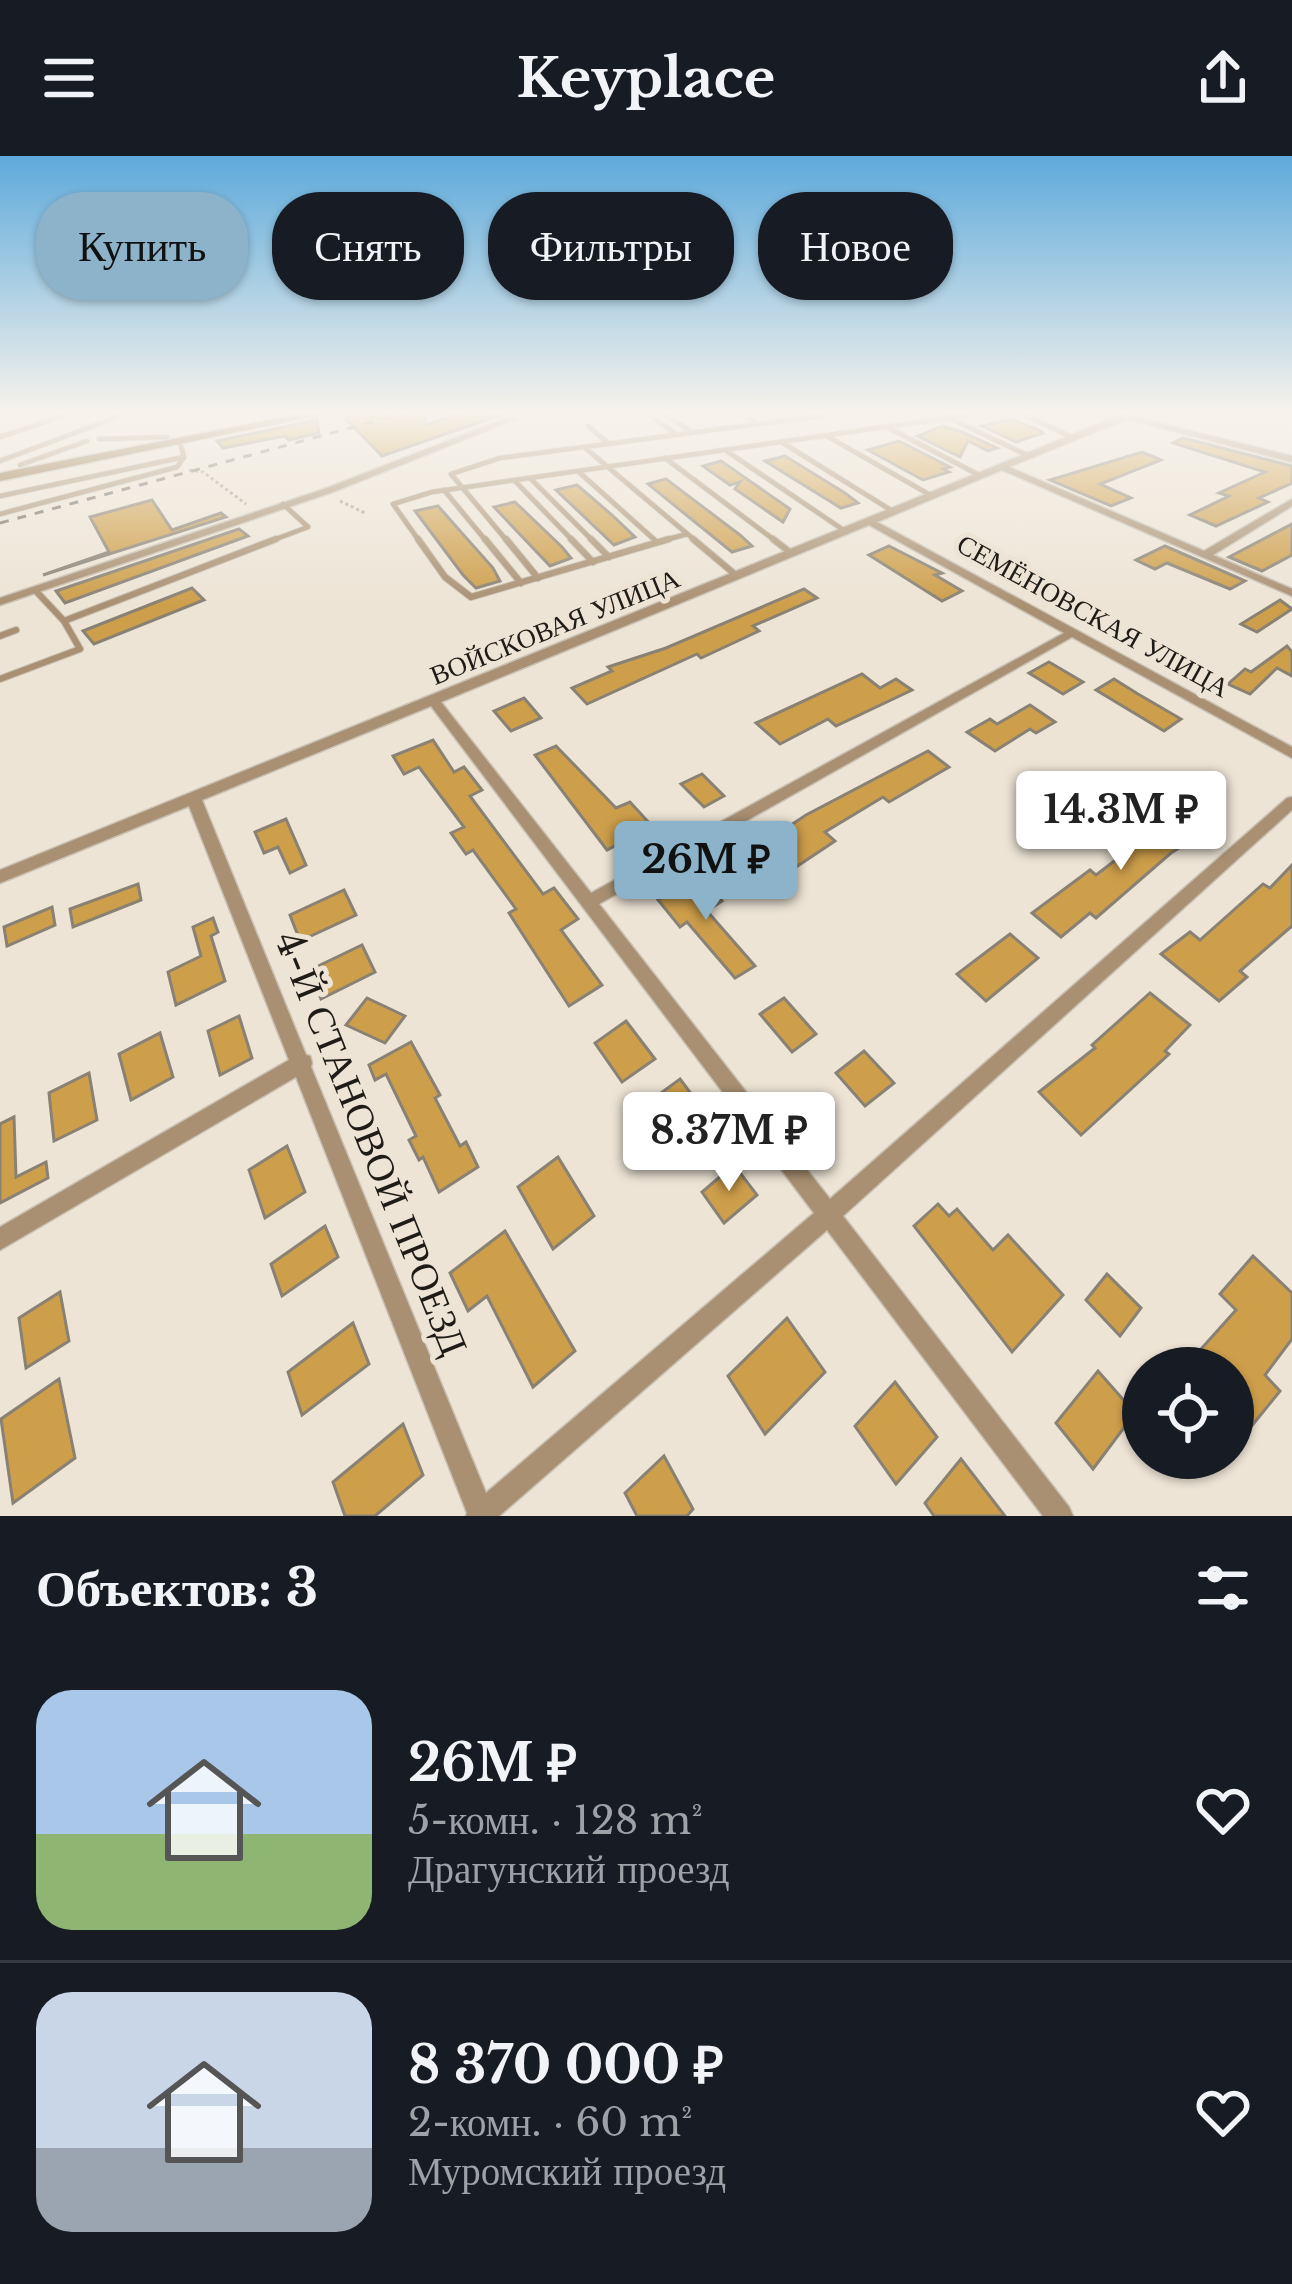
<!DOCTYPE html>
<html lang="ru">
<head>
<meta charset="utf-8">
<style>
	:root { --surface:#171b24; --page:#242831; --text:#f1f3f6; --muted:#9ea1a6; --line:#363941; --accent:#8cb3ca }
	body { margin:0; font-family:"Libre Baskerville",serif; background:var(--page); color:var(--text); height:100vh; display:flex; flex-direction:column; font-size:45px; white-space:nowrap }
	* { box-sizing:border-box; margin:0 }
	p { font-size:39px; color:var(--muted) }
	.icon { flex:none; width:66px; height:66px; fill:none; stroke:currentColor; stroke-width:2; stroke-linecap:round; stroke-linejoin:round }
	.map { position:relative; height:1360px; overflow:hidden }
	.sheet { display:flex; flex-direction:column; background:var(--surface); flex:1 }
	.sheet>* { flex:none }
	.guide { position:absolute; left:36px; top:36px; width:1221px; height:108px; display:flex; gap:24px }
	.controls { position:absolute; left:1122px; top:1191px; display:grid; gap:24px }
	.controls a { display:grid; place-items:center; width:132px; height:132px; border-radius:50%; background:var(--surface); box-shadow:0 3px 9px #0004; font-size:60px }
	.price { position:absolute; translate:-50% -102px; padding:0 27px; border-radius:12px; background:#fff; color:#222; font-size:39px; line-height:78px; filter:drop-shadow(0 3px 6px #0008) }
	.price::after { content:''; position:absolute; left:50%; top:72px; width:36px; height:27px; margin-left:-18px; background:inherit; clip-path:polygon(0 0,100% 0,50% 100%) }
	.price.on { background:var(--accent); color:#111 }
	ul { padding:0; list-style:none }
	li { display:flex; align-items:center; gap:36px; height:300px; padding:0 36px }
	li+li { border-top:3px solid var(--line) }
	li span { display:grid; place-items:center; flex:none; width:336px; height:240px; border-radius:36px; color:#555 }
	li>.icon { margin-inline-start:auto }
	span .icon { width:144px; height:144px; fill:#fffc; stroke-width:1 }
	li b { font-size:51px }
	h2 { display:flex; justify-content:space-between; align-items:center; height:144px; padding:0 36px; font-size:51px }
	.chip { padding:0 42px; border-radius:48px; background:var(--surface); box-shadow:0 3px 9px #0004; font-size:42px; line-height:108px }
	.chip.on { background:var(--accent); color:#111 }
	header { display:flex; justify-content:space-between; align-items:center; height:156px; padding:0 36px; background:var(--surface); font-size:54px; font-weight:800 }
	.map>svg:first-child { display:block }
</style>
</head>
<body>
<header><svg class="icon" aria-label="menu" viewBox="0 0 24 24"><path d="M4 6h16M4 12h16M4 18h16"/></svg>Keyplace<svg class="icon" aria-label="share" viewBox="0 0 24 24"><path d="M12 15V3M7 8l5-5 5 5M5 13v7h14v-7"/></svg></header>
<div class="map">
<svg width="1292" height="1360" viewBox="0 0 1292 1360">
	<rect width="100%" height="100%" fill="#ede4d5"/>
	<g fill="#ce9f4b" stroke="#898174" stroke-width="3">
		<polygon points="341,258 424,258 425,269 461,258 503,258 382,300"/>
		<polygon points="1011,263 1041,275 1043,277 1016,286 982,270"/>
		<polygon points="317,264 319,277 289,284 285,280 223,292 217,285"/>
		<polygon points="942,270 962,276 997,292 988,295 968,285 960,301 918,280"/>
		<polygon points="1183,282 1292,310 1292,327 1259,342 1268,346 1216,370 1190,359 1229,340 1219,337 1265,316 1173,287"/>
		<polygon points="899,285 950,311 943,313 949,316 923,324 868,294"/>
		<polygon points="1142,296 1161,304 1100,328 1131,342 1111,350 1050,324"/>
		<polygon points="785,300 845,337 858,347 841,352 765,305"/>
		<polygon points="721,305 790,353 783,366 735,333 740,326 730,329 703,310"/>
		<polygon points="666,323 740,379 752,390 732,396 648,328"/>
		<polygon points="577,329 612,359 635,381 614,389 556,334"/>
		<polygon points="152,344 172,374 221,357 226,361 43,419 109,396 90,361"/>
		<polygon points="515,346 562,391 571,402 550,410 494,351"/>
		<polygon points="438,350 493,412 500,425 476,432 463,419 415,355"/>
		<polygon points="1292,368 1292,399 1262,415 1229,401"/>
		<polygon points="239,373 248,380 65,447 56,435"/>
		<polygon points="889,390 942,417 935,419 962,435 942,445 869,399"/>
		<polygon points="1165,390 1211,410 1245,425 1230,433 1167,407 1155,413 1136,404"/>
		<polygon points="192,432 204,444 94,488 83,475"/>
		<polygon points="804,433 817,442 753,470 759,475 701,502 697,498 587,548 572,532 612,515 608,511 666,492"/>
		<polygon points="1280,444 1292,453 1257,476 1241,468"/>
		<polygon points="1287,490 1292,496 1292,520 1277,512 1250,538 1228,528 1245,513 1251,516"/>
		<polygon points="1049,506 1083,526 1063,538 1029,517"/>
		<polygon points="862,518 880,532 896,523 912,534 836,570 828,563 780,588 756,567"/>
		<polygon points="1114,523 1138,538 1181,563 1164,575 1096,534"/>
		<polygon points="524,542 541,562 511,575 494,555"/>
		<polygon points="1030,549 1055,566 1036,577 1030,573 995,595 967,576 990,563 997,568"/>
		<polygon points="433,584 454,616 464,611 482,634 470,640 543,738 554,732 578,763 561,774 602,829 569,850 509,757 516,753 473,694 466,698 451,677 464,671 419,611 404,618 393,600"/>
		<polygon points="556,590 616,652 630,646 652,670 607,694 535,599"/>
		<polygon points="928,595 949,611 889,646 883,641 825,676 835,685 763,733 737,705 806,659"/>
		<polygon points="702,618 724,640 704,651 681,628"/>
		<polygon points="1191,651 1218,668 1171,697 1096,762 1090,757 1061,781 1032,757 1090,714 1096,719 1147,680 1142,677 1156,666 1164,671"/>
		<polygon points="286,663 306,709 290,717 278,691 264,697 255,676"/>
		<polygon points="1292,709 1292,770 1240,815 1247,821 1219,845 1161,798 1190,776 1200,784 1263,728 1270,732"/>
		<polygon points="700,720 722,745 707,755 755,810 735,822 687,766 680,771 658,744"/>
		<polygon points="138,728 141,744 73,771 70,753"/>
		<polygon points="344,734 356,759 300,785 290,759"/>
		<polygon points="52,751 55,769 7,790 4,771"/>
		<polygon points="213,762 218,776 211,780 225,825 176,849 168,816 201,800 193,771"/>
		<polygon points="1010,778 1038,802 986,845 957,818"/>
		<polygon points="362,789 375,816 321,843 310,814"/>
		<polygon points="1150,837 1190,869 1165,895 1169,898 1081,979 1039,936 1095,892 1092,889"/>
		<polygon points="367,842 405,860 385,887 346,869"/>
		<polygon points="784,842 816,878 792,896 760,858"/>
		<polygon points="239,860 252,902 220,919 208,875"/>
		<polygon points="626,865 655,903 622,926 595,887"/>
		<polygon points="160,877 173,921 131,944 119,898"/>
		<polygon points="411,886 440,939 435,942 460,990 466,986 478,1011 439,1036 423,1001 419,1004 409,984 416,980 386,918 375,924 369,909"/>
		<polygon points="864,895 894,927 865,950 836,917"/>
		<polygon points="89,917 97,964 54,985 49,937"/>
		<polygon points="680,923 713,967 661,1008 628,961"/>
		<polygon points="14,961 16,1021 46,1006 48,1022 0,1047 0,968"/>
		<polygon points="287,990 305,1036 265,1062 249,1014"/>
		<polygon points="558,1001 594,1060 553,1093 518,1031"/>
		<polygon points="734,1009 757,1039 724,1067 702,1036"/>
		<polygon points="938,1048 949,1060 957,1053 993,1094 1008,1079 1063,1139 1012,1196 914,1070"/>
		<polygon points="325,1070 338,1101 282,1140 271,1108"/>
		<polygon points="505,1075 575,1195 533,1231 487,1140 468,1155 450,1117"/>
		<polygon points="1253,1100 1292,1137 1292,1183 1265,1219 1280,1235 1233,1293 1233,1212 1184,1212 1236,1154 1220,1138"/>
		<polygon points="1107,1118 1141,1152 1120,1180 1086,1144"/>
		<polygon points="60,1136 69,1185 26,1212 19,1162"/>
		<polygon points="787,1162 825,1216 765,1278 728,1220"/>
		<polygon points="353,1167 369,1208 302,1259 288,1216"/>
		<polygon points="1098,1215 1135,1257 1093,1313 1056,1267"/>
		<polygon points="59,1223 75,1302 13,1347 1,1263"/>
		<polygon points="895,1226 937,1281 896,1328 855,1270"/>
		<polygon points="403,1268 423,1319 375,1360 345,1360 333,1326"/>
		<polygon points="664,1300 693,1353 687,1360 637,1360 625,1337"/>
		<polygon points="961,1303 1005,1360 934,1360 925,1347"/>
	</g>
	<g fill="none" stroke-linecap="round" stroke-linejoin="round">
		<g stroke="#c8c0b3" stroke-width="6">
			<g id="lane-far1">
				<polyline points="648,258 676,278"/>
				<polyline points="665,258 691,276"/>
				<polyline points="742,258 757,267"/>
				<polyline points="1022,258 1074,282"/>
				<polyline points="949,262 1029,300"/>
				<polyline points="588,270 608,287"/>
				<polyline points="887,271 981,320"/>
				<polyline points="825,279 932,340"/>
				<polyline points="0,281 68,258"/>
				<polyline points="99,283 167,281"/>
				<polyline points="783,287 894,356"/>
				<polyline points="584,291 697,386"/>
				<polyline points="728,296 845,375"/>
				<polyline points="665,302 777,386"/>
				<polyline points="0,305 125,258"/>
				<polyline points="20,309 87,285"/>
				<polyline points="579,316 657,386"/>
				<polyline points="530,322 594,386"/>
				<polyline points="515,325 574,386"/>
				<polyline points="444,334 487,386"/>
				<polyline points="0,340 184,301"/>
				<polyline points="0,358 177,311 184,301 180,287"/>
				<polyline points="268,386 308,371 283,348"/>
				<polyline points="420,386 393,348 432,336 975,258"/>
				<polyline points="508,386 451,318 500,302 835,258"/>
				<polyline points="658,386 687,378"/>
			</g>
		</g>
		<g stroke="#c8c0b3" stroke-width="8">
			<g id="lane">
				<polyline points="418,383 445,421 471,441 669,383"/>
				<polyline points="485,383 521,427"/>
				<polyline points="506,383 538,422"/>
				<polyline points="571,383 593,406"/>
				<polyline points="591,383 609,401"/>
				<polyline points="693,383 737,420"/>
				<polyline points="773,383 791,397"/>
				<polyline points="64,465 276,383"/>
				<polyline points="0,480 16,474"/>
				<polyline points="0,523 80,493 64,465 35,434"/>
			</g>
		</g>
		<g stroke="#c8c0b3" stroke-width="3">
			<g id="street">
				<path d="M1123,258L1292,300V306L1127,263L1009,311L1204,395L1292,343V350L1213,399L1292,433V440L1002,314L877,366L1292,591V602L1072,481L599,748L830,1043L1287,642L1292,641V654L843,1060L1069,1351L1073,1360H1043L827,1074L499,1360H466L467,1357L296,921L0,1094V1071L289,904L189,650L0,727V714ZM869,369L1064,477L591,737L441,546ZM431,550L814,1057L486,1337L311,911L312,907L310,900L306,899L202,644Z"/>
				<polygon points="509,261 516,263 333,336 0,449 0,442 327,332"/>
			</g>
		</g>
		<g stroke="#c8c0b3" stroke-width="3">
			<polygon id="secondary" points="300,258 324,258 0,325 0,317"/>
		</g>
		<g stroke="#a39c91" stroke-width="3" stroke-dasharray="3 3" stroke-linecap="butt">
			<polyline points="189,314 203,316 246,348"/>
			<polyline points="340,345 365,357"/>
		</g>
		<use href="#lane-far1" stroke="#a99072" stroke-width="4.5"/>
		<use href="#lane" stroke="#a99072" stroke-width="6"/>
		<use href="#street" fill="#a99072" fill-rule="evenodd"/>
		<use href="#secondary" fill="#8b6638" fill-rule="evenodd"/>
		<polyline stroke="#716b62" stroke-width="3" stroke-dasharray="9 9" stroke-linecap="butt" points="0,367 402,258"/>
	</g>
	<linearGradient id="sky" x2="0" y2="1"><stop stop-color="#5eaadb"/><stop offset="0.57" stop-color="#f7f3ec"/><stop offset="1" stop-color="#f7f3ec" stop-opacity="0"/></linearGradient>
	<rect width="1292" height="449" fill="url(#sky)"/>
	<g text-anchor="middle" stroke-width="10" stroke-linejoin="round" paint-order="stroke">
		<g font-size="27" fill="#1f1c17" stroke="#ede4d5">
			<text transform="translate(1093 460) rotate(29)" y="9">СЕМЁНОВСКАЯ УЛИЦА</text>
			<text transform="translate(555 471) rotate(-22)" y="9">ВОЙСКОВАЯ УЛИЦА</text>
		</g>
		<g font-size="39" fill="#1f1c17" stroke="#ede4d5">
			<text transform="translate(372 987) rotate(68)" y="14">4-Й СТАНОВОЙ ПРОЕЗД</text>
		</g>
	</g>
</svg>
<div class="controls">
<a><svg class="icon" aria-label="locate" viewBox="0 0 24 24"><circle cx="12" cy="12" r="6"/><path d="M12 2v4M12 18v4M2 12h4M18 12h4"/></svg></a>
</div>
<b class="price" style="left:1121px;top:717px">14.3M ₽</b>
<b class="price on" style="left:706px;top:767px">26M ₽</b>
<b class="price" style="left:729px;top:1038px">8.37M ₽</b>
<div class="guide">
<a class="chip on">Купить</a>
<a class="chip">Снять</a>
<a class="chip">Фильтры</a>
<a class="chip">Новое</a>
</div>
</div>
<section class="sheet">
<h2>Объектов: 3<svg class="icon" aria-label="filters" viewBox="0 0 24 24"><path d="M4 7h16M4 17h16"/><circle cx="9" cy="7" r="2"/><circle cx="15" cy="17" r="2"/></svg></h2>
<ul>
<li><span style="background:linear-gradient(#a9c7e8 60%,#8fb573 0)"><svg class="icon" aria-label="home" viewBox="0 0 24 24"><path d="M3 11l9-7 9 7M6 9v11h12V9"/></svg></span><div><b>26M ₽</b><p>5-комн. · 128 m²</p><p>Драгунский проезд</p></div><svg class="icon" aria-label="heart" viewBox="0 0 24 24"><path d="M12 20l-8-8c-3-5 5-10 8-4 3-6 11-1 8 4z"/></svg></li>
<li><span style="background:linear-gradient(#c9d6e8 65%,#9aa5b1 0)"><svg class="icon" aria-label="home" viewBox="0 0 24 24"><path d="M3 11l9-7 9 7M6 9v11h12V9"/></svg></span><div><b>8 370 000 ₽</b><p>2-комн. · 60 m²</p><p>Муромский проезд</p></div><svg class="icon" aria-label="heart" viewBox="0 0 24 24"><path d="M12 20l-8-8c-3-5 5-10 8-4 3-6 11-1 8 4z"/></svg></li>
</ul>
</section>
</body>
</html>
